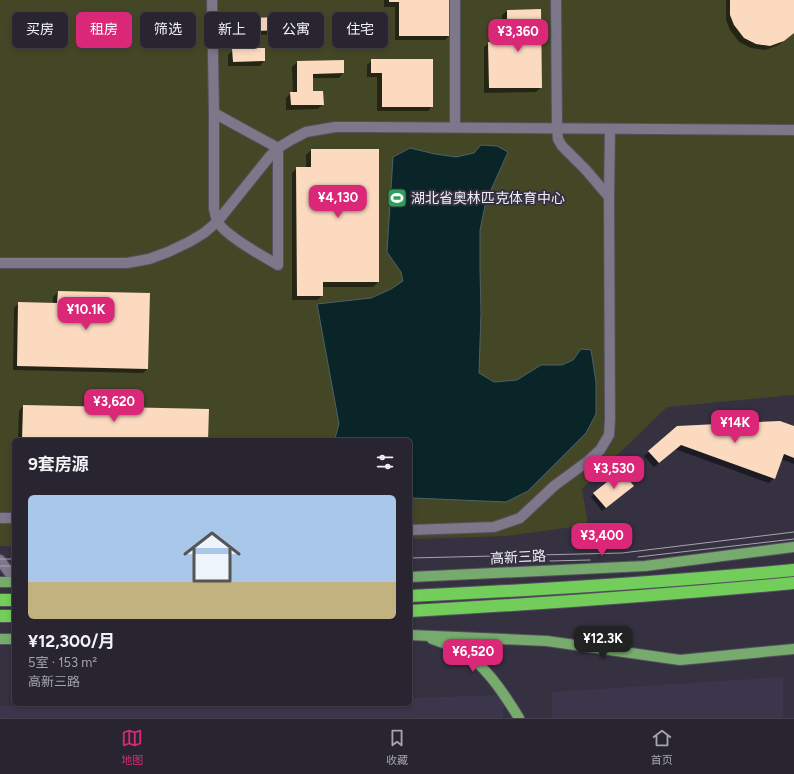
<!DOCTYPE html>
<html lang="zh">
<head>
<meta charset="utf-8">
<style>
	:root { --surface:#282530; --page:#302d38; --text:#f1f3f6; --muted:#a5a5ab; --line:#44424c; --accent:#db2777 }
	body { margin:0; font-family:Figtree,"Noto Sans SC",sans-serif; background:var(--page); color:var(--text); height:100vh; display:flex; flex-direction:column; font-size:15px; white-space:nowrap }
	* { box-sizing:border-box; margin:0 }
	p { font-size:13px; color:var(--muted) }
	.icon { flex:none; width:22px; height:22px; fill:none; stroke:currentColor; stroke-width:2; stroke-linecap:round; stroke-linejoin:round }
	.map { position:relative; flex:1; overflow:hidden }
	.details { position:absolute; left:12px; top:438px; width:400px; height:268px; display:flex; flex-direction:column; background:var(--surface); border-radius:6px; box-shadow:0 2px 6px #0003,0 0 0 1px var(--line) }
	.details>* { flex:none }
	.banner { position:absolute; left:12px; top:12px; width:400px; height:36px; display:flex; gap:8px }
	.price { position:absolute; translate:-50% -34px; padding:0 9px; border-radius:8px; background:var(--accent); color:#fff; font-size:13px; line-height:26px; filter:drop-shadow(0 1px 2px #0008) }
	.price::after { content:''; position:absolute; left:50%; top:24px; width:12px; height:9px; margin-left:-6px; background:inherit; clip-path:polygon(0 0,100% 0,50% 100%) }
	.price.active { background:#222; color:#fff }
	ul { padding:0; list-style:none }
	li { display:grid; align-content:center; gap:8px; height:212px; padding:0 16px }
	li span { display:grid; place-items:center; height:124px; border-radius:6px; color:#555 }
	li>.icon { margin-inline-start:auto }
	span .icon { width:72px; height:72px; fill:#fffc; stroke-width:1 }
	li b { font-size:17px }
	h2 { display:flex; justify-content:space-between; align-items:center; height:48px; padding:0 16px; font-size:17px }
	.tag { padding:0 14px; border-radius:6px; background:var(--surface); box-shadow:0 2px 6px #0003,0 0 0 1px var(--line); font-size:14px; line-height:36px }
	.tag.active { background:var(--accent); color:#fff }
	.menu { display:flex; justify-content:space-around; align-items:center; height:56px; border-top:1px solid var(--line); background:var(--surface); font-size:11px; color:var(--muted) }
	.menu a { display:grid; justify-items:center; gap:2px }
	.menu .active { color:var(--accent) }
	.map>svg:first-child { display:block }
</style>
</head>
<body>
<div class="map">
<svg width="794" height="718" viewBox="0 0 794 718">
	<rect width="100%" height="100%" fill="#353140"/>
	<g fill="#3c364c">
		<polygon points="783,677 783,718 552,718 552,692"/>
		<polygon points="504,695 503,718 0,718 0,706 280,704 410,704 410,698"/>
	</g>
	<polygon fill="#444726" points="0,0 794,0 794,395 667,407 582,489 588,525 507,536 410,539 410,440 14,440 14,546 0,546"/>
	<polygon fill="#092528" stroke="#4e6166" points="481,145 497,146 508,152 486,201 480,230 480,269 481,313 479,373 494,382 517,380 541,365 562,365 573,360 581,349 591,350 596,382 596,414 586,433 528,491 506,502 413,498 410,495 410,440 337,440 335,438 339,424 317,304 371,298 391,289 403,281 401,272 387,252 393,157 410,148 435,154 456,157 474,153"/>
	<g fill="#0007">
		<polygon points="384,0 450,0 450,35 445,40 395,40 395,7 384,7"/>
		<polygon points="726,0 794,0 794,32 779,45 765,50 751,48 739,42 730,30 726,20"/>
		<polygon points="507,11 541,87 536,92 484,93 484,47 489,43 503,42 502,15"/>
		<polygon points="239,19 285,30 280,34 254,35 254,49 264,49 264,61 260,66 228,66 228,55 233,50 235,50 234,23"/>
		<polygon points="372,60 432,106 428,111 377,111 377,77 367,77 367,65"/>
		<polygon points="343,61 343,73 339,78 312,78 312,92 323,104 318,109 286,110 286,98 291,93 293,93 292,67 297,62"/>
		<polygon points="311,150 378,282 373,287 322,287 322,296 317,300 292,300 292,173 297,168 306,168 306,155"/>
		<polygon points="58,292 147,369 143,373 13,370 14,308 19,303 53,304 53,297"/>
		<polygon points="23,406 207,440 18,440 19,411"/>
		<polygon points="678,427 794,427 794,464 781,459 774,478 769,483 675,449 654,467 644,456"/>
		<polygon points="629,490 602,511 591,497 594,494"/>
	</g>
	<g fill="#fbdac0">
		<polygon points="389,0 451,0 451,36 399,36 399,2 389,2"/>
		<polygon points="730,0 794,0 794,33 784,41 770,46 756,44 744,38 734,25 730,15"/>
		<polygon points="541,9 542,88 489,88 488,42 507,41 507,10"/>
		<polygon points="286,17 286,30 255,31 255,48 265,48 265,61 233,62 232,49 239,49 238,18"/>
		<polygon points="371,59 433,59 433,107 382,107 382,73 371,73"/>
		<polygon points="344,60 344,73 313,74 313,91 323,91 324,105 291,105 290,92 297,92 297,61"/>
		<polygon points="311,149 379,149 379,282 323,282 323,296 297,296 296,167 311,167"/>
		<polygon points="58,291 150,293 148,369 17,366 18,302 57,303"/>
		<polygon points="23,405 209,409 208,440 22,440"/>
		<polygon points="780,421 794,426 794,458 784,454 775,479 681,445 659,463 648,451 677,426"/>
		<polygon points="621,471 634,486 606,508 593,493"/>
	</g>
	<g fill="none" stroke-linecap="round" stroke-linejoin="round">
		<g stroke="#54505d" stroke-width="12">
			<g id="minor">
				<path d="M212,0L214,113V209C215,213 216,218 217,221C225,236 263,256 278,265"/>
				<polyline points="556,0 557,128 558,139 562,146 586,170 609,197"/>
				<polyline points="214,113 278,148 278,265"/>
				<polyline points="455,127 455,0"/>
				<polyline points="0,263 127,263 149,259 168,252 189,242 204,233 217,222 270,156 278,148 291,140 306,132 335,127 366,127 794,130"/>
				<polyline points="0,518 14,518"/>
				<polyline points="410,530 494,527 520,518 554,486 588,461 600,450 609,435 610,419 609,197 610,129"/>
				<polyline points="0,560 11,575 14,577"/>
			</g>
		</g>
		<g stroke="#54505d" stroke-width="12">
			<g id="major">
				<polyline points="410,577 645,566 794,547"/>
				<polyline points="0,582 14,582"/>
				<polyline points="410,635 547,641 680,660 794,649"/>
				<polyline points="0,639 14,639"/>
				<path d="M432,639C439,642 448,644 455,647C483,661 503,692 519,718"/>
			</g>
		</g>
		<g stroke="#54505d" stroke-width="14">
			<g id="highway">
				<path d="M410,596C538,590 666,582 794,570"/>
				<polyline points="0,600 14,600"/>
				<path d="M410,611C538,604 666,595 794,583"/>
				<polyline points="0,616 14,616"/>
			</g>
		</g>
		<use href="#minor" stroke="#7c7789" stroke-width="10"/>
		<use href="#major" stroke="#77ab6d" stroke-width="10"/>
		<use href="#highway" stroke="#73cd5b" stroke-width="12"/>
		<g stroke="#a7a4b0" stroke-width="1">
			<polyline points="638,557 794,539"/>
			<polyline points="410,558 622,553 794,532"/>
			<polyline points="0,559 14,559"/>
			<polyline points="550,561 590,560"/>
			<polyline points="0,566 14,566"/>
		</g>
	</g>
	<defs>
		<g id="stadium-square" transform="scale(1)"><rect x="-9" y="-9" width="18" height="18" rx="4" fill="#2e9e5b" stroke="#353140"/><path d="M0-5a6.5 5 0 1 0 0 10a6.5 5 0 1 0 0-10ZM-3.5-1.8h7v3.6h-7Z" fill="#fff"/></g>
	</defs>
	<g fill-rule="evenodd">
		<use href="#stadium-square" x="397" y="198"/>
	</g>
	<g text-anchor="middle" stroke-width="4" stroke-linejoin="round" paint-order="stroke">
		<g font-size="14" fill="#f0eef8" stroke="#353140" text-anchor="start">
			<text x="411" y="203">湖北省奥林匹克体育中心</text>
		</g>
		<g font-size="14" fill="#f0eef8" stroke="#353140">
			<text transform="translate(518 557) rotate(-3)" y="5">高新三路</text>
		</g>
	</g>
</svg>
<b class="price" style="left:518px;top:53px">¥3,360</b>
<b class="price" style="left:338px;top:219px">¥4,130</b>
<b class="price" style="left:86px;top:331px">¥10.1K</b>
<b class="price" style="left:114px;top:423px">¥3,620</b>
<b class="price" style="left:735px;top:444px">¥14K</b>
<b class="price" style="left:614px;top:490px">¥3,530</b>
<b class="price" style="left:602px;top:557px">¥3,400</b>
<b class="price active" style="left:603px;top:660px">¥12.3K</b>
<b class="price" style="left:473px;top:673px">¥6,520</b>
<div class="banner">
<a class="tag">买房</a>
<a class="tag active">租房</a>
<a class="tag">筛选</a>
<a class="tag">新上</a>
<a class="tag">公寓</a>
<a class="tag">住宅</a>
</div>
<section class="details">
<h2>9套房源<svg class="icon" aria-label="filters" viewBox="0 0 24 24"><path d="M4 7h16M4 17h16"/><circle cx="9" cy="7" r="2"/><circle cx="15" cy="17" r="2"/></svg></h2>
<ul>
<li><span style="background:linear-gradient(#a9c7e8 70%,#c2b280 0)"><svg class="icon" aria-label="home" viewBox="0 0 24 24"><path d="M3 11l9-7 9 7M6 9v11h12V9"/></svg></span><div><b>¥12,300/月</b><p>5室 · 153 m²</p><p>高新三路</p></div></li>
</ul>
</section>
</div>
<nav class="menu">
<a class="active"><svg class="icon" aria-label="map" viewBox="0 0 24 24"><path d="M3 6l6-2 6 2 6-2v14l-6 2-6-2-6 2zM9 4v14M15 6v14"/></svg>地图</a>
<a><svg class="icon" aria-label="saved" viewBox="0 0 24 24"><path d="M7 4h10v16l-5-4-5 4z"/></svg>收藏</a>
<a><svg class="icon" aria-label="home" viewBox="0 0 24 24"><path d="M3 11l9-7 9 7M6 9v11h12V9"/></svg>首页</a>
</nav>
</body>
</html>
